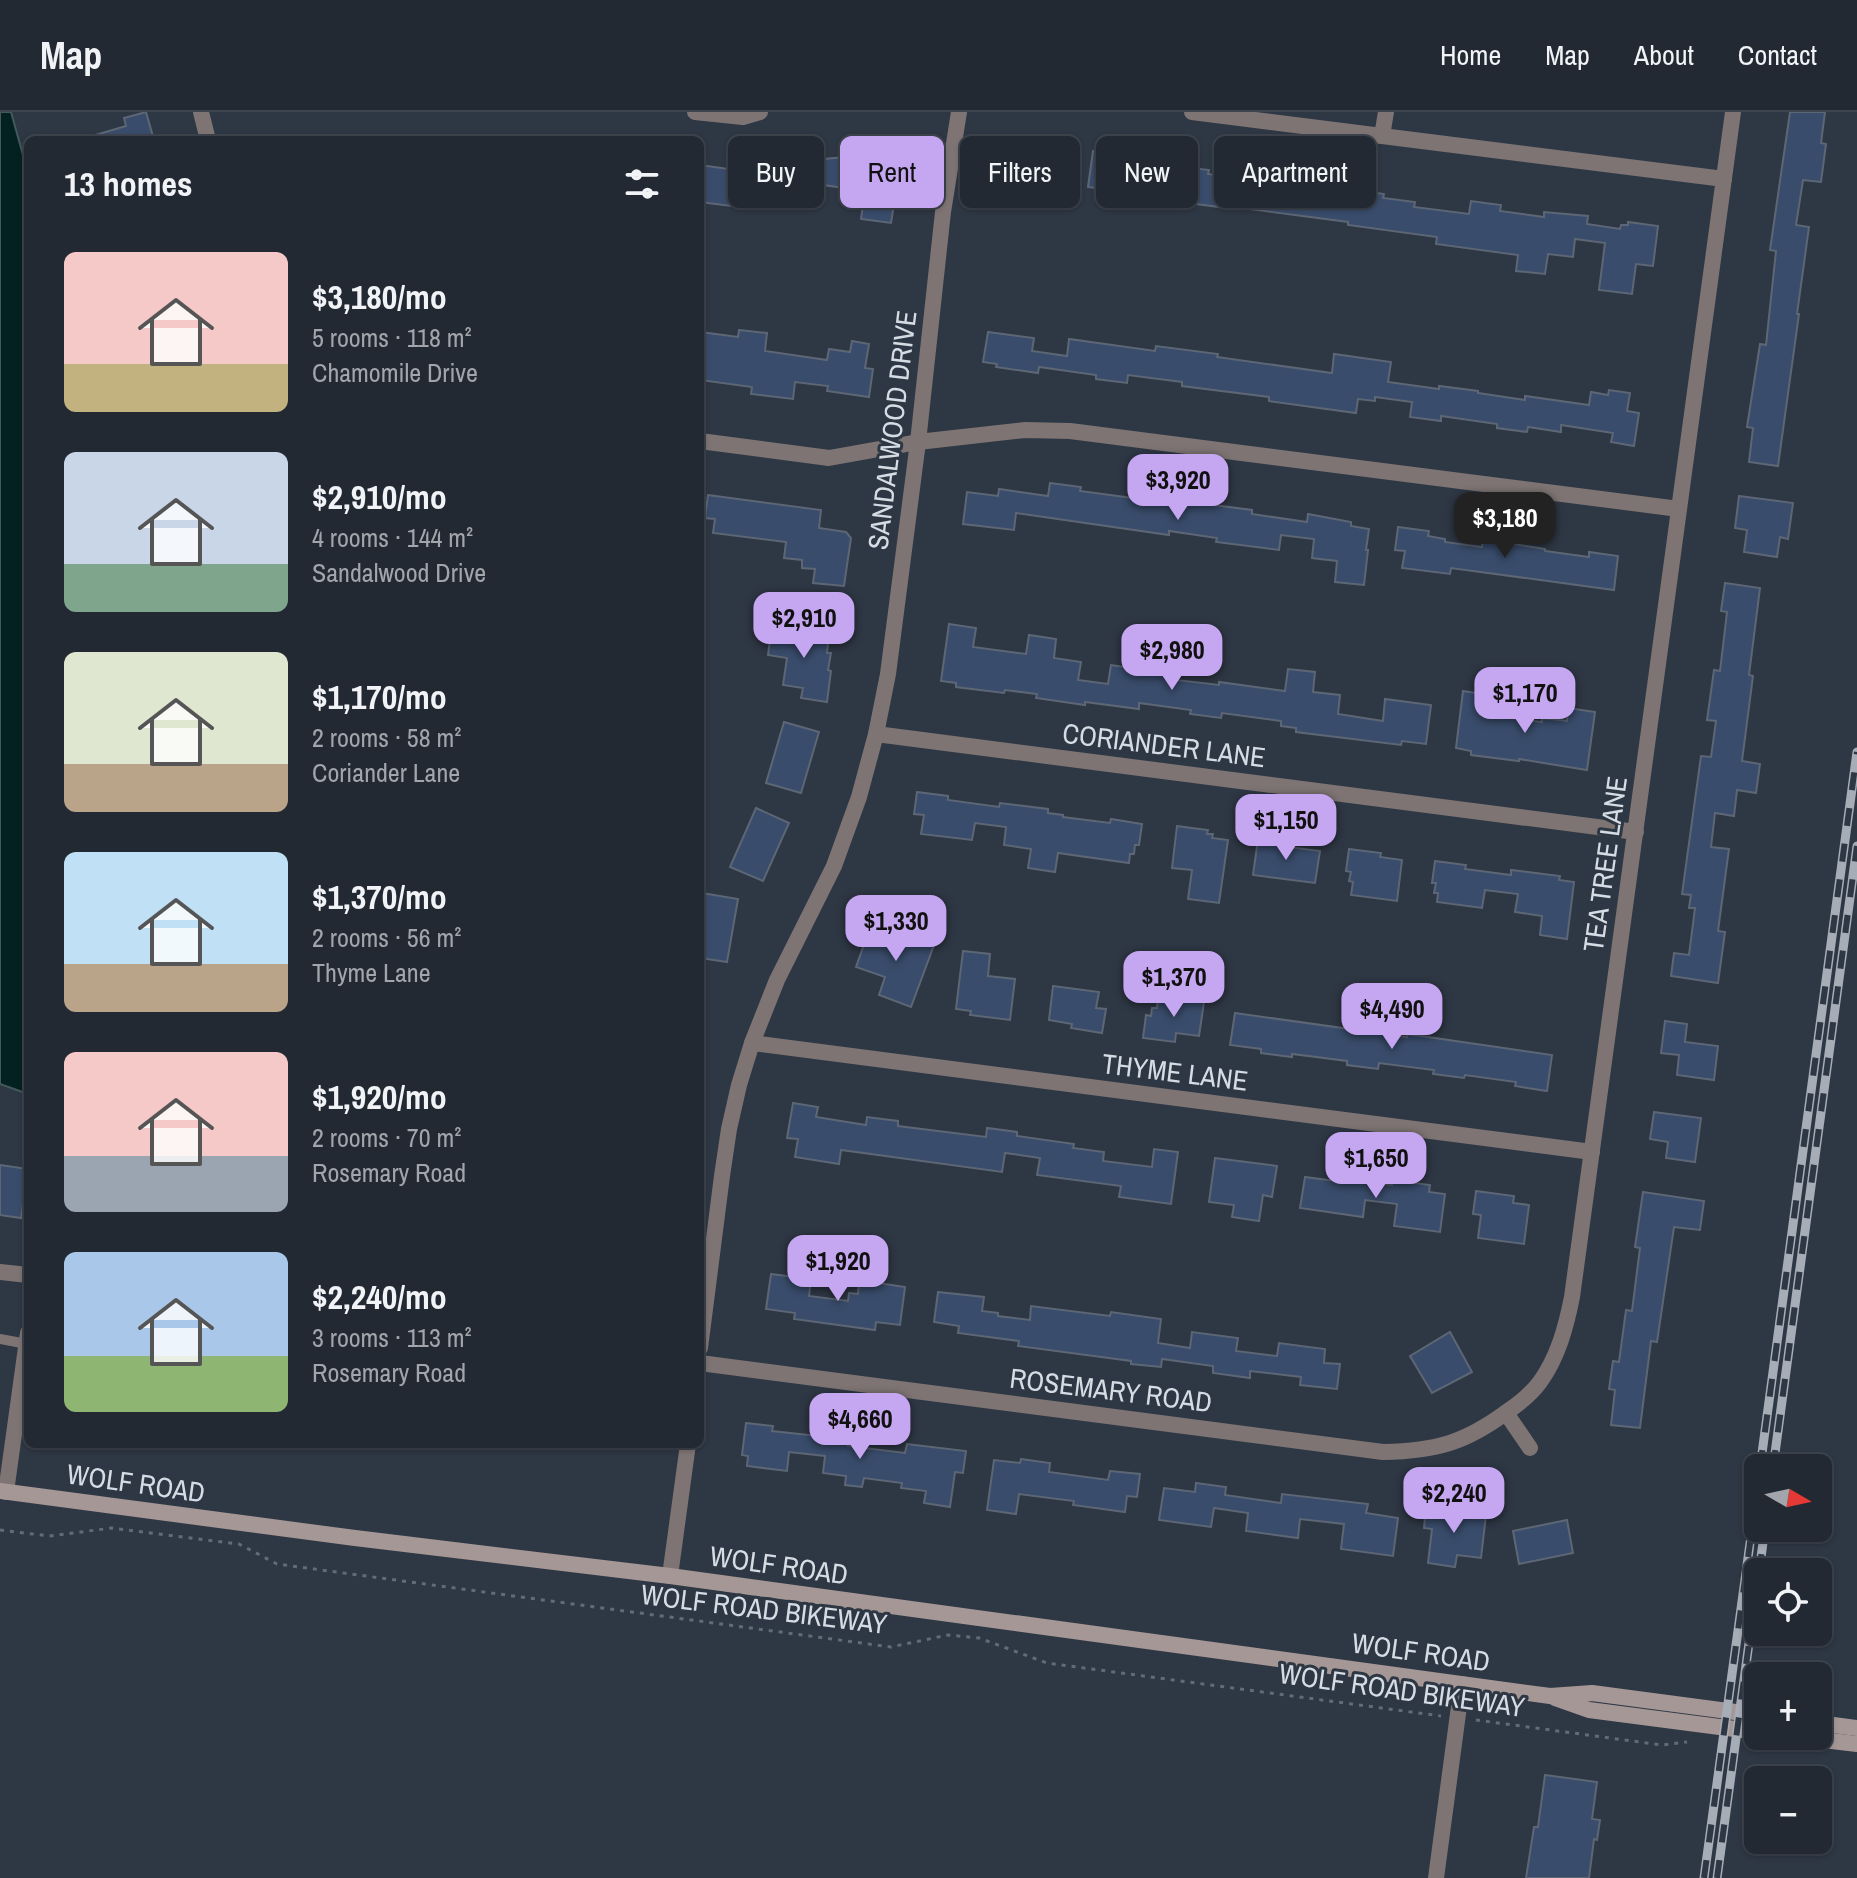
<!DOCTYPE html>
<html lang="en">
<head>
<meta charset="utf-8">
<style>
	:root { --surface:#222933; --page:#2e353f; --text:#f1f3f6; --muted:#a2a6ac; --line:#3f454e; --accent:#c5a7f1 }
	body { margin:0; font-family:"Archivo Narrow",sans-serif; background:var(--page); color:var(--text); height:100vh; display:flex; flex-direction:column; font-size:30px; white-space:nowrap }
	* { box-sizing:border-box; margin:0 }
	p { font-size:26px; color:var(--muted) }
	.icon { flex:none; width:44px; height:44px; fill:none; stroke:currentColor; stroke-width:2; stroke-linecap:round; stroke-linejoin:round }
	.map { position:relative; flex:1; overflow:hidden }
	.side { position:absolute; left:24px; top:24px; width:680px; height:1312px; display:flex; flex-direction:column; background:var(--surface); border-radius:12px; box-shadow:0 2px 6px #0004,0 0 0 2px var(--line) }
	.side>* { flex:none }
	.guide { position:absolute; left:728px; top:24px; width:760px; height:72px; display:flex; gap:16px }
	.needle { width:52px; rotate:99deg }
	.tools { position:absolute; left:1744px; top:1342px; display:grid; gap:16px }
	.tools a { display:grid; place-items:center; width:88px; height:88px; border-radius:12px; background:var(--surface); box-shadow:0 2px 6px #0004,0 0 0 2px var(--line); font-size:40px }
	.price { position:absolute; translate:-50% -68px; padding:0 18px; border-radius:16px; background:var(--accent); color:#111; font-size:26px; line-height:52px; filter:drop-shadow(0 2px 4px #0008) }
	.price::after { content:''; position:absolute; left:50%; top:48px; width:24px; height:18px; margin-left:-12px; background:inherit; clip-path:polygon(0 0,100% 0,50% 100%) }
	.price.on { background:#222; color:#fff }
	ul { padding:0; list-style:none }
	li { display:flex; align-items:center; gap:24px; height:200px; padding:0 40px }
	li span { display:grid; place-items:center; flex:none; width:224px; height:160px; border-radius:12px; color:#555 }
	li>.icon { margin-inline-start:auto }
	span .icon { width:96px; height:96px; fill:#fffc; stroke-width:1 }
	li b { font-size:34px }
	h2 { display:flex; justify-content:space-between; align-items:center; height:96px; padding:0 40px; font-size:34px }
	.pill { padding:0 28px; border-radius:12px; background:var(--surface); box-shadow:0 2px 6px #0004,0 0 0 2px var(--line); font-size:28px; line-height:72px }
	.pill.on { background:var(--accent); color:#111 }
	header { display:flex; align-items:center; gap:48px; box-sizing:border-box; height:112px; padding:0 40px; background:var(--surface); border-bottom:2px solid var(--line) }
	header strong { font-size:38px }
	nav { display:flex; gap:44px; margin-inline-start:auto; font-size:28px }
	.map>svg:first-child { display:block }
</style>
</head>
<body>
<header>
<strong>Map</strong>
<nav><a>Home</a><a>Map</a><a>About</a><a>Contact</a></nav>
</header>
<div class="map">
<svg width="1857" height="1766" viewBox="0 0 1857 1766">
	<rect width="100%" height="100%" fill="#2e3744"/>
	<polygon fill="#042122" stroke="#43595c" stroke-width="2" points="0,0 11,0 28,61 28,982 0,972"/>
	<g fill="#394c6b" stroke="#5d6675" stroke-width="2">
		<polygon points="146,0 154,28 93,28 92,24 126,14 124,6"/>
		<polygon points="1790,0 1825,0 1821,31 1826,32 1821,70 1803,68 1796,113 1809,115 1797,202 1799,202 1778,354 1749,350 1753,316 1747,315 1760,232 1766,233 1776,139 1770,138"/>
		<polygon points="848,29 878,33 877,44 901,48 891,111 861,107 865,79 823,73 824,83 759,90 756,53 845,45"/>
		<polygon points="1014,30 1052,35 1050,43 1062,45 1057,82 1014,76 1017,54 1011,53"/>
		<polygon points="1093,39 1124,44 1124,48 1209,58 1208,62 1266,70 1267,67 1298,71 1298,67 1329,71 1329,74 1384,82 1383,86 1415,90 1414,95 1469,102 1471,89 1501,93 1500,99 1544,105 1544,100 1588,104 1587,112 1620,117 1621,113 1628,113 1628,110 1658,114 1653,154 1636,152 1632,182 1599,178 1605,131 1575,127 1573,145 1548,142 1545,162 1516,159 1518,143 1436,132 1437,125 1348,113 1348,110 1235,95 1235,97 1172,89 1173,87 1088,75"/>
		<polygon points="700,53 736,58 731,94 700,90"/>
		<polygon points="739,218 767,221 765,239 827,248 829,237 850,240 852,229 869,232 865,256 873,257 869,285 827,279 828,274 795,270 793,287 751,282 752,275 700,268 700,220 738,225"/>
		<polygon points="988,220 1034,226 1032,239 1067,244 1069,227 1155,239 1156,234 1218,242 1217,245 1332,261 1334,242 1391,250 1388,270 1439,277 1439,274 1478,279 1478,281 1525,288 1525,284 1589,293 1591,280 1608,283 1609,278 1630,281 1627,299 1639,301 1634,334 1611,330 1613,321 1561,313 1561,320 1528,315 1527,320 1497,316 1497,312 1441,304 1441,309 1410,305 1412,290 1375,285 1375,289 1358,287 1356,301 1269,289 1269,285 1182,274 1182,270 1128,263 1127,271 1096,267 1096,263 1039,255 1038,261 996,255 997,252 983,250"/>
		<polygon points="1050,371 1081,375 1080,379 1170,391 1170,385 1198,389 1198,391 1252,398 1252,402 1307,410 1308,402 1351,410 1351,414 1369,417 1366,438 1368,438 1364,473 1335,470 1337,449 1312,446 1314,427 1281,423 1279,438 1216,430 1217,426 1169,419 1169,423 1016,401 1014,418 963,412 967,380 998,384 999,377 1048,384"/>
		<polygon points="708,383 821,398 819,416 846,420 851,426 844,474 813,471 815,457 802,456 802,448 784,446 786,430 713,421 715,407 705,406"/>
		<polygon points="1739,384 1793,391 1788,427 1780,425 1777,445 1744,440 1747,418 1735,416"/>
		<polygon points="1398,415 1429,419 1428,424 1445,427 1445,430 1482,435 1483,424 1514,428 1514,432 1545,437 1545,439 1589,445 1589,440 1618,444 1614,478 1451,456 1450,462 1402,456 1405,439 1395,438"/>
		<polygon points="1725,471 1760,476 1749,563 1753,564 1742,649 1760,652 1756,681 1737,678 1734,704 1715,701 1711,735 1729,737 1718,819 1725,820 1718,871 1671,864 1674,841 1689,843 1695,796 1689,796 1691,783 1682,782 1701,644 1711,645 1716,609 1707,608 1714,558 1720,559 1727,500 1721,499"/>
		<polygon points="949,512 976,516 973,535 1026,542 1029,523 1056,527 1054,546 1081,550 1078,568 1108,572 1111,553 1177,562 1176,568 1219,573 1219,570 1285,579 1288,557 1315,560 1313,580 1340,583 1338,602 1383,609 1385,587 1431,593 1426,632 1402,629 1401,633 1296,620 1296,616 1281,614 1281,609 1222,601 1221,606 1190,602 1191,598 1139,591 1139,597 1085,590 1085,593 1036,586 1037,582 1005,578 1004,581 956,575 956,571 941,569"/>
		<polygon points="772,513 829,522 827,541 831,541 828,558 831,559 827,590 801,586 803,576 783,573 787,546 768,543"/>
		<polygon points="1463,579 1490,583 1488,603 1542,610 1542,606 1567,609 1568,596 1595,600 1587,658 1519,647 1519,649 1471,643 1471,639 1456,636"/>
		<polygon points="784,610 819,620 801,681 766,671"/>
		<polygon points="917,680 948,684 948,688 999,695 1000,691 1048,697 1048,701 1063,703 1063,705 1110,711 1111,707 1142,712 1139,733 1135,733 1134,742 1130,742 1129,751 1058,741 1055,760 1028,756 1031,737 1004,733 1006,715 975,711 972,728 921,722 924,703 914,702"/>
		<polygon points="756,696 789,711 763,769 730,755"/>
		<polygon points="1177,714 1208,718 1207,722 1213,722 1212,726 1228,728 1219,791 1188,787 1192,758 1172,756"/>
		<polygon points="1258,727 1289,731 1289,735 1320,739 1315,771 1253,763"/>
		<polygon points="1349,737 1381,741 1380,745 1402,748 1397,789 1351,783 1353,770 1349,769 1351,760 1346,759"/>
		<polygon points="1435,749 1466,753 1465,757 1511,763 1511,758 1560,764 1559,768 1574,770 1567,827 1540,823 1542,804 1515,800 1518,782 1485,778 1482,796 1437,790 1438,781 1434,781 1436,771 1432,771"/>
		<polygon points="702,781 738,787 727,850 700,846 700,791"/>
		<polygon points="871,813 916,829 917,827 934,833 911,895 879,883 885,865 856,855"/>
		<polygon points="963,839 990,842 988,864 1015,867 1010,908 970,903 971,899 956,897"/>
		<polygon points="1053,874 1099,880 1096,896 1106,897 1102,921 1071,916 1072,912 1049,908"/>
		<polygon points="1158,884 1204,890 1199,924 1176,921 1175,930 1143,926 1146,903 1151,904 1152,896 1157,896"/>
		<polygon points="1235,901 1407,925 1407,922 1552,943 1547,979 1515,974 1516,970 1465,963 1464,966 1433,962 1434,958 1379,951 1378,957 1347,953 1347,949 1292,942 1292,945 1261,941 1261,937 1230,933"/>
		<polygon points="1665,909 1687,912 1685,930 1718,934 1714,968 1677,963 1679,943 1661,941"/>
		<polygon points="793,991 818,995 816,1005 866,1013 867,1005 898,1009 898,1014 986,1025 987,1016 1017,1020 1017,1024 1074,1032 1073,1036 1104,1040 1103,1049 1152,1055 1154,1037 1178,1040 1171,1092 1119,1085 1121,1074 1037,1063 1040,1046 1005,1041 1002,1060 841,1038 839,1052 795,1045 798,1027 787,1026"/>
		<polygon points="1654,1000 1701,1006 1695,1050 1666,1046 1668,1030 1650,1027"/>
		<polygon points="1215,1046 1277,1054 1272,1085 1263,1083 1259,1109 1232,1105 1234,1093 1209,1090"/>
		<polygon points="0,1053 28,1057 21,1106 0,1103"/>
		<polygon points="1305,1065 1336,1069 1336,1065 1392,1073 1392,1068 1430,1073 1429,1080 1445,1082 1440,1120 1394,1114 1397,1092 1365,1088 1363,1105 1300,1096"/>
		<polygon points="1476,1079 1514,1084 1513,1091 1529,1093 1524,1132 1478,1126 1481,1103 1473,1102"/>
		<polygon points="1643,1080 1704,1089 1700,1118 1674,1115 1657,1230 1651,1229 1640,1316 1611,1313 1615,1278 1609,1277 1613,1249 1619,1250 1626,1198 1632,1199 1640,1136 1635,1135"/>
		<polygon points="771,1162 811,1167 809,1184 848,1189 849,1181 858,1182 859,1168 905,1175 900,1213 876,1210 875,1218 794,1207 795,1201 766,1197"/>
		<polygon points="938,1180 984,1185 982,1199 998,1201 998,1204 1030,1208 1031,1194 1110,1204 1111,1200 1161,1207 1158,1231 1190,1236 1192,1220 1238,1226 1236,1239 1277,1244 1279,1231 1325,1237 1324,1251 1340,1252 1337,1277 1300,1273 1301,1265 1250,1259 1250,1266 1213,1261 1213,1254 1162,1247 1161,1255 1131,1252 1131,1249 1018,1234 1019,1229 958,1221 959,1214 934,1210"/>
		<polygon points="1450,1220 1472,1260 1432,1281 1410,1244"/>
		<polygon points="746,1311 773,1314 772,1319 818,1324 819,1320 849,1324 848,1334 905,1341 907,1332 966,1339 963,1361 955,1360 950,1395 924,1391 926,1379 901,1376 902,1371 864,1366 862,1375 845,1373 846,1364 823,1361 825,1344 789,1340 787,1359 747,1354 748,1344 742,1343"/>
		<polygon points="1021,1347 1050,1351 1049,1360 1108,1368 1110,1359 1140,1362 1137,1385 1127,1384 1125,1400 1073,1393 1074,1389 1019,1382 1016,1402 987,1398 994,1348 1020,1351"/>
		<polygon points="1196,1371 1226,1375 1225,1383 1281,1391 1282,1382 1368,1392 1366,1401 1398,1406 1393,1444 1341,1437 1344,1412 1300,1407 1298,1426 1246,1419 1248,1401 1214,1396 1211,1415 1159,1408 1164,1376 1195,1380"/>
		<polygon points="1426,1395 1486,1403 1481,1446 1457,1443 1455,1455 1428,1451 1432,1417 1424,1416"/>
		<polygon points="1567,1408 1573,1441 1519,1452 1513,1419"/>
		<polygon points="1545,1663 1597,1670 1592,1707 1600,1708 1597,1728 1594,1727 1589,1766 1526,1766 1534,1715 1538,1715"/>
	</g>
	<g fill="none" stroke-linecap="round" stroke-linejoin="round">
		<g stroke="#636b77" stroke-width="3" stroke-dasharray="4 6" stroke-linecap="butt">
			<polyline points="0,1418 49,1424 112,1416 239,1432 277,1452 891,1535 948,1523 979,1526 1047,1551 1441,1604"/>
			<polyline points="1476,1608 1662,1633 1687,1630"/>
		</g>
		<polyline stroke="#7d7473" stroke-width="10" points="0,1227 27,1232"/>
		<g stroke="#7d7473" stroke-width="16">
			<polyline points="201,0 208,28"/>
			<polyline points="695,0 743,5 760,0"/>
			<polyline points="1192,0 1724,67"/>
			<polyline points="1382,24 1386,0"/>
			<polyline points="700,329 829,346 918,330 1025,318 1070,319 1679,397"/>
			<polyline points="876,622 1636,720"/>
			<polyline points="752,931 1592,1040"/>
			<polyline points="0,1160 28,1163"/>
			<polyline points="700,1236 722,1064 729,1017 739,973 752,931 777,868 834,754 859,685 876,622 888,562 918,330 943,100 959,0"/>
			<path d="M700,1251L1383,1340C1436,1339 1465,1331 1508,1299C1520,1291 1531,1282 1540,1270C1558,1245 1566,1215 1572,1185L1733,0"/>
			<polyline points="1506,1301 1530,1336"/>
			<polyline points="6,1380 28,1221"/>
			<polyline points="670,1464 688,1332"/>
			<polyline points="1436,1766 1462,1572"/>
		</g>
		<g stroke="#a59795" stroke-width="16">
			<polyline points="0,1379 355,1426 670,1464 1550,1584 1592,1581 1758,1603"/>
			<polyline points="1555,1586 1589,1598 1758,1620"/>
			<polyline points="1818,1611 1857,1616"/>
			<polyline points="1790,1624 1857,1632"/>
		</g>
		<g stroke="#a7adb7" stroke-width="9">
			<g id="rail">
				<polyline points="1760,1356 1857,640"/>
				<polyline points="1773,1356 1857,734"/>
				<polyline points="1759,1460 1765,1416"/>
				<polyline points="1704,1766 1758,1373"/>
				<polyline points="1717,1766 1758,1465"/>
			</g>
		</g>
		<use href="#rail" stroke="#2e3744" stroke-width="6" stroke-dasharray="18" stroke-linecap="butt"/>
	</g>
	<g text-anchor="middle" stroke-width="6" stroke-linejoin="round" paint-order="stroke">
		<g font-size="28" fill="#d6dce4" stroke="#2e3744">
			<text transform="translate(892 318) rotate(-83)" y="10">SANDALWOOD DRIVE</text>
			<text transform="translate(1164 633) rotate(7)" y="10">CORIANDER LANE</text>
			<text transform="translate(1605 752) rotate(-82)" y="10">TEA TREE LANE</text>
			<text transform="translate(1175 960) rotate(7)" y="10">THYME LANE</text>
			<text transform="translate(1111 1278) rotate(7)" y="10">ROSEMARY ROAD</text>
			<text transform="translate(136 1371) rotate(8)" y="10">WOLF ROAD</text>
			<text transform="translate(779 1453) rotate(8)" y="10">WOLF ROAD</text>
			<text transform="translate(764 1497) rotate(7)" y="10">WOLF ROAD BIKEWAY</text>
			<text transform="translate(1421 1540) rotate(8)" y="10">WOLF ROAD</text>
			<text transform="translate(1402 1578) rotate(8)" y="10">WOLF ROAD BIKEWAY</text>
		</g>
	</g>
</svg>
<div class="tools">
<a><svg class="needle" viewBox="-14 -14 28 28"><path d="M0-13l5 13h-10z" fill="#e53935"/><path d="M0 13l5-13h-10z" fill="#a2a6ac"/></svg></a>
<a><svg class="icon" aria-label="locate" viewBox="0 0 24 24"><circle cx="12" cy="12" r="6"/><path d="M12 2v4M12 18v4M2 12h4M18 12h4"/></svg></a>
<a>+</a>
<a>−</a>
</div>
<b class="price" style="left:1178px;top:410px">$3,920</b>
<b class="price on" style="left:1505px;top:448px">$3,180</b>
<b class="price" style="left:804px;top:548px">$2,910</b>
<b class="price" style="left:1172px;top:580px">$2,980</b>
<b class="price" style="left:1525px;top:623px">$1,170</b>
<b class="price" style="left:1286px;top:750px">$1,150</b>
<b class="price" style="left:896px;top:851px">$1,330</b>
<b class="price" style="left:1174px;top:907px">$1,370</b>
<b class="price" style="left:1392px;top:939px">$4,490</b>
<b class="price" style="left:1376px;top:1088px">$1,650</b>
<b class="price" style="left:838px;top:1191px">$1,920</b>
<b class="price" style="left:860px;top:1349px">$4,660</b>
<b class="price" style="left:1454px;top:1423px">$2,240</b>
<div class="guide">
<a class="pill">Buy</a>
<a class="pill on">Rent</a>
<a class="pill">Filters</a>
<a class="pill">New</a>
<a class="pill">Apartment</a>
</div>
<section class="side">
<h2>13 homes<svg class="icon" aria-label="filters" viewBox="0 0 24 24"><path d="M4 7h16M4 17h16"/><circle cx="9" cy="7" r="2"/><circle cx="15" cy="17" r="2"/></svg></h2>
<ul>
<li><span style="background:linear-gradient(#f6c9c9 70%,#c2b280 0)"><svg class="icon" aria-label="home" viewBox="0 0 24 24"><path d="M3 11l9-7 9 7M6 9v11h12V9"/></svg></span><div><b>$3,180/mo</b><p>5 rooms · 118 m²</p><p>Chamomile Drive</p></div></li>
<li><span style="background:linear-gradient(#c9d6e8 70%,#7fa58c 0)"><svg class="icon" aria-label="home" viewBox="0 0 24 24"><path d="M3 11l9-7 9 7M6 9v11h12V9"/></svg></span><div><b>$2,910/mo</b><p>4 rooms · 144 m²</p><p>Sandalwood Drive</p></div></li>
<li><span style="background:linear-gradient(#dfe7d0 70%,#b9a48a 0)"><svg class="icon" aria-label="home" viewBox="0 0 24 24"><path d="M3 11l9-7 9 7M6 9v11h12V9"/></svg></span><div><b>$1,170/mo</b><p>2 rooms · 58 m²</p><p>Coriander Lane</p></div></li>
<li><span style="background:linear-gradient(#bfe0f5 70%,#b9a48a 0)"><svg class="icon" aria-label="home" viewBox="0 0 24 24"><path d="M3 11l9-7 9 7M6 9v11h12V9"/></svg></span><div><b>$1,370/mo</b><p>2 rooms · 56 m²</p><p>Thyme Lane</p></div></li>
<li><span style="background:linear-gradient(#f6c9c9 65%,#9aa5b1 0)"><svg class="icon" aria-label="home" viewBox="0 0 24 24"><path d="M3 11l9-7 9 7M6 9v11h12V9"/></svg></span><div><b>$1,920/mo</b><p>2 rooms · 70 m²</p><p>Rosemary Road</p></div></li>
<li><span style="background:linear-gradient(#a9c7e8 65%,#8fb573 0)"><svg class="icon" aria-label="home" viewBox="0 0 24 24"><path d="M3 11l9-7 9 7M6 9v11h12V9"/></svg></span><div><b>$2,240/mo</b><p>3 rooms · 113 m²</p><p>Rosemary Road</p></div></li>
</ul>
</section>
</div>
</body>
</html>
